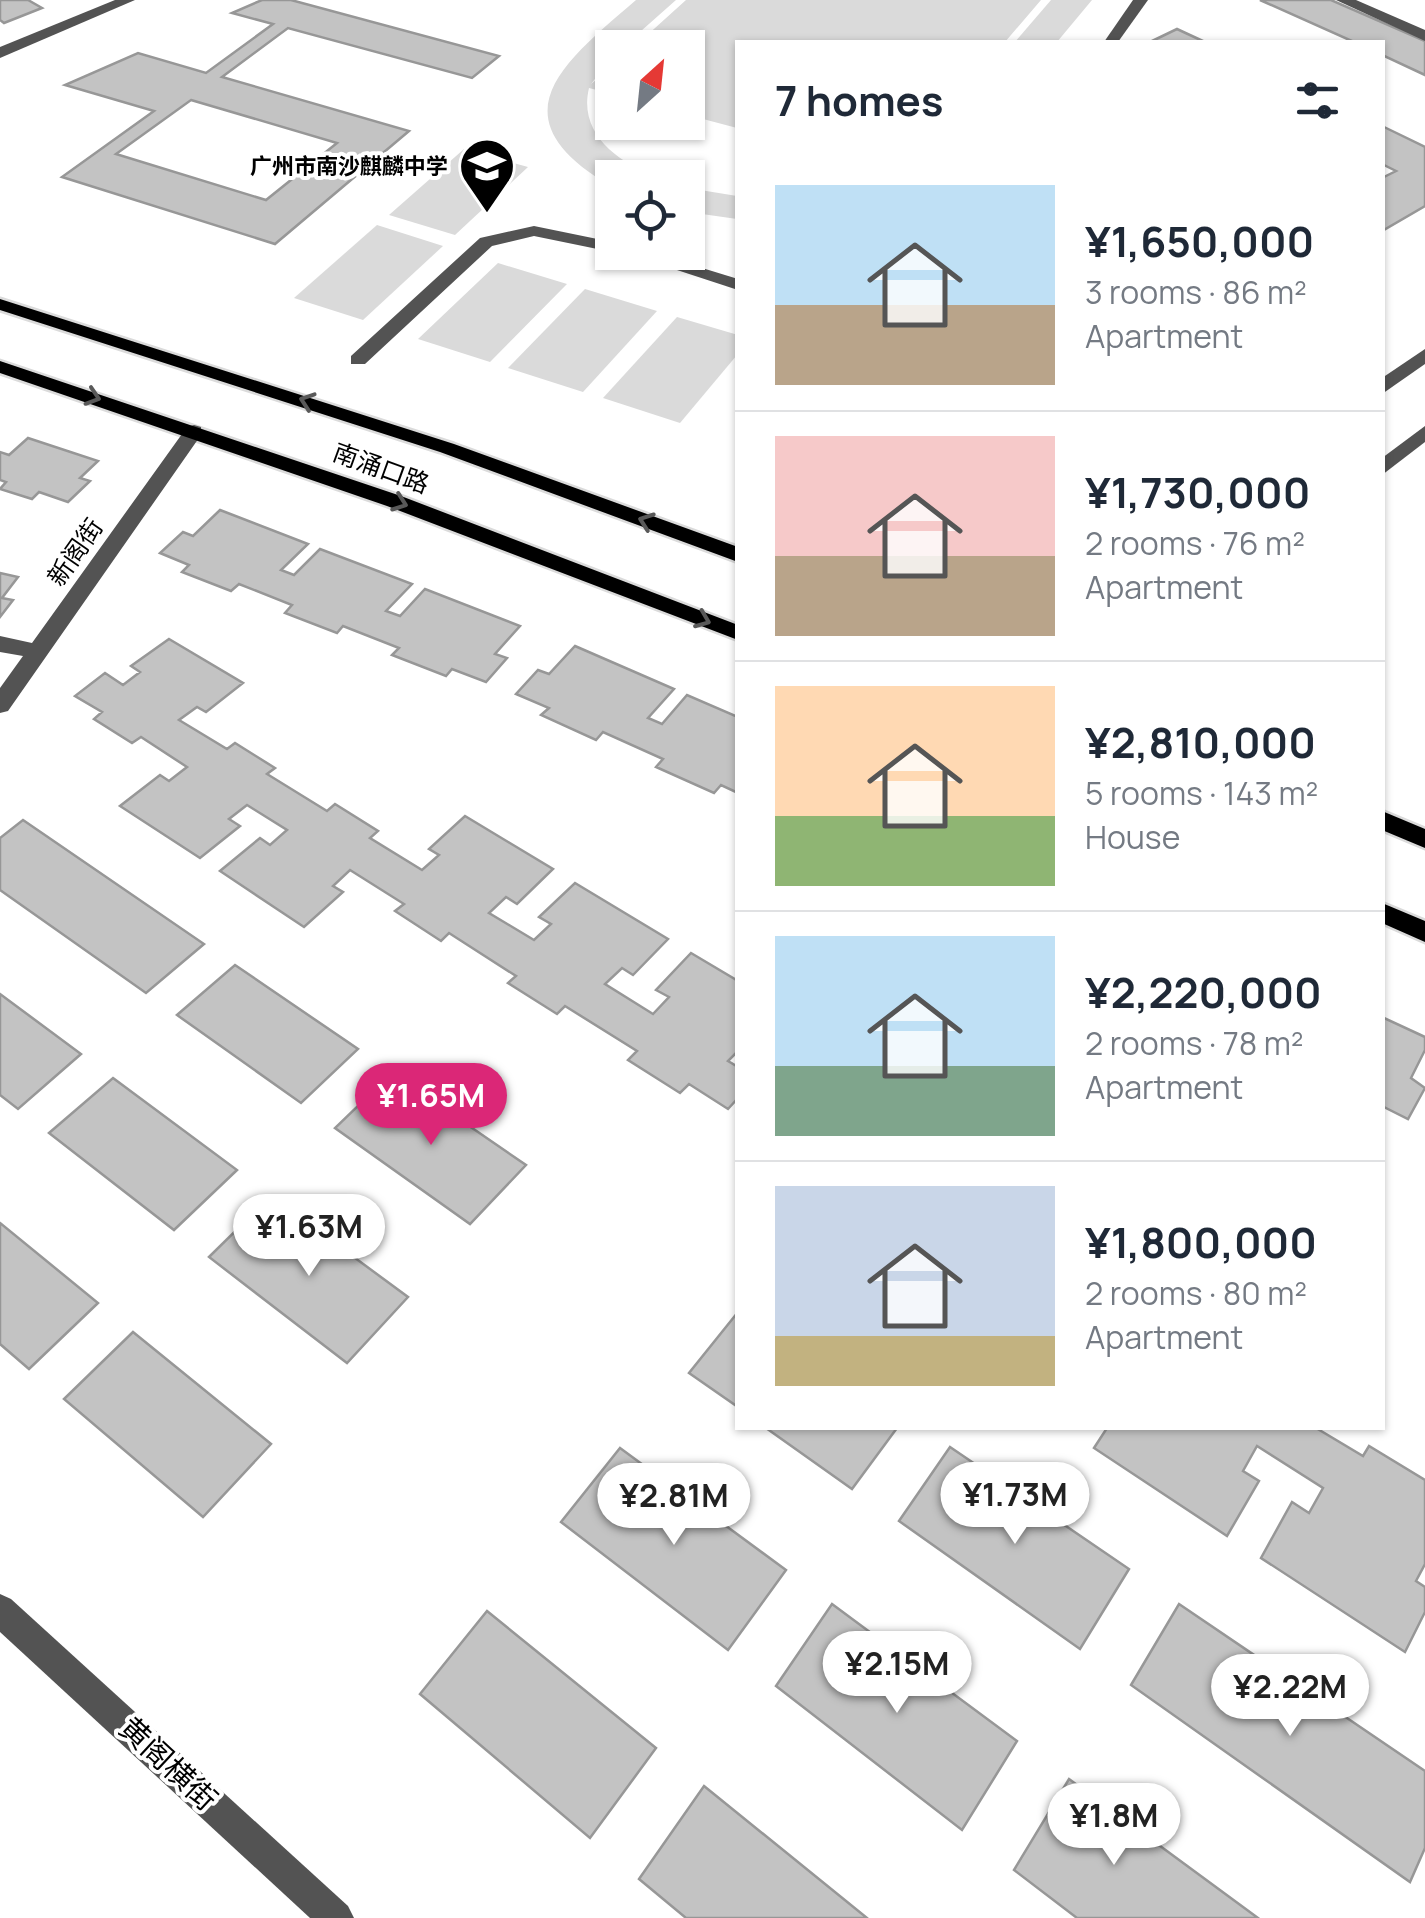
<!DOCTYPE html>
<html lang="en">
<head>
<meta charset="utf-8">
<style>
	:root { --surface:#fff; --page:#f6f6f7; --text:#1f2937; --muted:#747a83; --line:#e0e1e3; --accent:#db2777 }
	body { margin:0; font-family:Manrope,"Noto Sans SC",sans-serif; background:var(--page); color:var(--text); height:100vh; display:flex; flex-direction:column; font-size:38px; white-space:nowrap }
	* { box-sizing:border-box; margin:0 }
	p { font-size:32px; color:var(--muted) }
	.icon { flex:none; width:55px; height:55px; fill:none; stroke:currentColor; stroke-width:2; stroke-linecap:round; stroke-linejoin:round }
	.map { position:relative; flex:1; overflow:hidden }
	.side { position:absolute; left:735px; top:40px; width:650px; height:1390px; display:flex; flex-direction:column; background:var(--surface); border-radius:0px; box-shadow:0 2px 8px #0004 }
	.side>* { flex:none }
	.needle { width:65px; rotate:27deg }
	.tools { position:absolute; left:595px; top:30px; display:grid; gap:20px }
	.tools a { display:grid; place-items:center; width:110px; height:110px; border-radius:0px; background:var(--surface); box-shadow:0 2px 8px #0004; font-size:50px }
	.price { position:absolute; translate:-50% -85px; padding:0 22px; border-radius:35px; background:#fff; color:#222; font-size:32px; line-height:65px; filter:drop-shadow(0 2px 5px #0008) }
	.price::after { content:''; position:absolute; left:50%; top:60px; width:30px; height:22px; margin-left:-15px; background:inherit; clip-path:polygon(0 0,100% 0,50% 100%) }
	.price.selected { background:var(--accent); color:#fff }
	ul { padding:0; list-style:none }
	li { display:flex; align-items:center; gap:30px; height:250px; padding:0 40px }
	li+li { border-top:2px solid var(--line) }
	li span { display:grid; place-items:center; flex:none; width:280px; height:200px; border-radius:0px; color:#555 }
	li>.icon { margin-inline-start:auto }
	span .icon { width:120px; height:120px; fill:#fffc; stroke-width:1 }
	li b { font-size:42px }
	h2 { display:flex; justify-content:space-between; align-items:center; height:120px; padding:0 40px; font-size:42px }
	.map>svg:first-child { display:block }
</style>
</head>
<body>
<div class="map">
<svg width="1425" height="1918" viewBox="0 0 1425 1918">
	<rect width="100%" height="100%" fill="#fff"/>
	<g fill="#dadada">
		<path d="M636,0H676L623,47L612,48V57L591,84L612,67V94L589,88C578,134 618,162 656,177L612,178V187C492,117 563,63 636,0Z"/>
		<polygon points="686,0 1041,0 1005,42 738,42 737,128 688,115 688,48 634,47"/>
		<polygon points="1051,0 1092,0 1057,42 1015,42"/>
		<polygon points="464,149 528,167 455,235 389,215"/>
		<polygon points="688,188 737,196 737,219 688,212"/>
		<polygon points="377,225 443,246 363,320 294,298"/>
		<polygon points="498,263 567,284 490,362 418,339"/>
		<polygon points="585,289 657,311 583,392 508,368"/>
		<polygon points="677,317 738,335 737,355 680,423 603,398"/>
	</g>
	<g fill="#c3c3c3" stroke="#979797" stroke-width="2.5" fill-rule="evenodd">
		<polygon points="0,0 28,0 42,8 4,23 0,20"/>
		<path d="M262,0H291L499,56L472,78L288,28L222,77L409,131L275,244L62,177L154,111L65,85L138,53L206,73L273,24L232,13ZM191,100L337,143L266,200L116,154Z"/>
		<polygon points="1260,0 1331,0 1425,41 1425,75 1382,55 1382,42 1354,42"/>
		<polygon points="1177,29 1205,42 1150,42"/>
		<polygon points="1382,126 1425,147 1425,206 1382,231 1382,178 1396,171 1382,164"/>
		<polygon points="28,438 98,461 80,478 90,481 68,502 39,492 32,499 0,489 6,482 0,480 0,452 9,455"/>
		<polygon points="220,510 308,544 281,570 294,575 320,549 412,584 386,611 400,616 425,589 520,626 495,654 507,658 486,682 452,669 446,676 392,655 399,648 343,626 337,633 285,613 292,605 239,584 231,591 182,572 189,565 160,553 183,532 193,536"/>
		<polygon points="0,573 18,577 2,598 13,600 0,617"/>
		<polygon points="169,639 243,683 206,712 197,707 179,720 227,749 235,743 275,768 267,774 327,811 335,804 378,831 370,838 422,870 439,855 429,849 465,816 553,869 517,904 506,897 489,913 534,940 551,924 539,917 575,883 668,939 633,975 622,968 605,984 653,1014 669,997 656,990 691,953 738,981 738,1051 728,1061 738,1067 738,1098 728,1109 689,1084 680,1093 628,1060 637,1051 565,1006 557,1014 508,983 516,976 449,933 441,941 395,911 404,904 350,870 333,886 343,892 304,927 220,871 260,838 270,845 287,830 247,805 229,819 240,826 200,858 120,806 160,775 169,781 187,767 141,737 132,743 94,719 102,712 75,696 105,673 123,685 140,672 131,666"/>
		<polygon points="575,646 674,689 648,718 662,724 687,695 738,717 738,793 721,785 714,793 656,767 663,759 603,732 596,740 541,715 549,708 516,694 538,670 549,674"/>
		<polygon points="23,820 204,944 146,993 0,890 0,838"/>
		<polygon points="235,965 358,1049 301,1103 177,1015"/>
		<polygon points="0,994 81,1054 18,1109 0,1095"/>
		<polygon points="1382,1017 1425,1037 1425,1050 1411,1078 1425,1088 1408,1119 1382,1106"/>
		<polygon points="392,1073 526,1165 470,1224 335,1128"/>
		<polygon points="113,1078 237,1170 174,1230 49,1133"/>
		<polygon points="271,1196 408,1297 347,1363 209,1257"/>
		<polygon points="0,1223 98,1303 29,1369 0,1344"/>
		<polygon points="738,1312 738,1407 689,1373"/>
		<polygon points="133,1332 271,1444 203,1517 64,1399"/>
		<polygon points="766,1428 897,1428 852,1489"/>
		<polygon points="1107,1428 1316,1428 1363,1456 1369,1446 1425,1480 1425,1564 1416,1581 1425,1587 1425,1612 1405,1652 1261,1558 1292,1502 1309,1513 1323,1488 1257,1446 1243,1471 1259,1481 1227,1536 1094,1448"/>
		<polygon points="950,1447 1129,1569 1080,1649 899,1521"/>
		<polygon points="620,1448 786,1570 728,1650 561,1522"/>
		<polygon points="832,1604 1017,1741 962,1830 776,1686"/>
		<polygon points="1179,1604 1425,1771 1425,1848 1410,1882 1131,1685"/>
		<polygon points="487,1611 656,1748 590,1838 420,1694"/>
		<polygon points="1069,1779 1258,1918 1077,1918 1014,1870"/>
		<polygon points="704,1786 867,1918 686,1918 639,1879"/>
	</g>
	<g fill="none" stroke-linecap="round" stroke-linejoin="round">
		<g stroke="#dbdbdb" stroke-width="5">
			<g id="major">
				<polygon points="0,299 454,444 738,547 738,562 440,452 0,310"/>
				<polygon points="0,361 401,496 738,625 738,640 387,506 0,373"/>
				<polygon points="1382,811 1425,829 1425,848 1382,830"/>
				<polygon points="1382,903 1425,921 1425,942 1382,923"/>
			</g>
		</g>
		<g fill="#535353" fill-rule="evenodd">
			<polygon points="115,0 135,0 0,58 0,47"/>
			<polygon points="1133,0 1148,0 1118,42 1104,42"/>
			<polygon points="1336,0 1356,0 1425,30 1425,41"/>
			<polygon points="534,226 612,242 612,252 534,236 492,246 365,364 351,364 351,356 480,238"/>
			<polygon points="622,252 650,252 738,279 738,290"/>
			<polygon points="1425,349 1425,364 1382,394 1382,378"/>
			<polygon points="194,425 201,427 201,435 8,711 0,713 0,688 23,656 0,652 0,636 32,643 187,427"/>
			<polygon points="1425,426 1425,442 1382,475 1382,458"/>
			<polygon points="0,1594 11,1599 348,1906 354,1918 310,1918 0,1632"/>
		</g>
		<use href="#major" fill="#000" fill-rule="evenodd"/>
	</g>
	<defs><path id="oneway-chevron" d="M-2-3.5L2.5 0L-2 3.5" fill="none" stroke-width="1.6" stroke-linecap="round" stroke-linejoin="round" transform="scale(2.5)"/></defs>
	<g stroke="#595959">
		<use href="#oneway-chevron" transform="translate(93 397) rotate(18)"/>
		<use href="#oneway-chevron" transform="translate(307 401) rotate(-161)"/>
		<use href="#oneway-chevron" transform="translate(400 503) rotate(20)"/>
		<use href="#oneway-chevron" transform="translate(646 521) rotate(-160)"/>
		<use href="#oneway-chevron" transform="translate(703 620) rotate(22)"/>
	</g>
	<defs>
		<g id="school-pin" transform="scale(2.875)"><path d="M0 17L-7.5 6A9.5 9.5 0 1 1 7.5 6Z" fill="#000" stroke="#fff"/><path d="M0-5L7-2L0 1L-7-2ZM-4 1L0 2.5L4 1V4Q0 6-4 4Z" fill="#fff"/></g>
	</defs>
	<g fill-rule="evenodd">
		<use href="#school-pin" x="487" y="166"/>
	</g>
	<g text-anchor="middle" stroke-width="8" stroke-linejoin="round" paint-order="stroke">
		<g font-size="22" font-weight="bold" fill="#000" stroke="#fff" text-anchor="end">
			<text x="448" y="174">广州市南沙麒麟中学</text>
		</g>
		<g font-size="25" fill="#000" stroke="#fff">
			<text transform="translate(381 468) rotate(20)" y="9">南涌口路</text>
			<text transform="translate(75 552) rotate(-55)" y="9">新阁街</text>
		</g>
		<g font-size="30" fill="#000" stroke="#fff">
			<text transform="translate(168 1764) rotate(43)" y="10">黄阁横街</text>
		</g>
	</g>
</svg>
<div class="tools">
<a><svg class="needle" viewBox="-14 -14 28 28"><path d="M0-13l5 13h-10z" fill="#e53935"/><path d="M0 13l5-13h-10z" fill="#747a83"/></svg></a>
<a><svg class="icon" aria-label="locate" viewBox="0 0 24 24"><circle cx="12" cy="12" r="6"/><path d="M12 2v4M12 18v4M2 12h4M18 12h4"/></svg></a>
</div>
<b class="price selected" style="left:431px;top:1148px">¥1.65M</b>
<b class="price" style="left:309px;top:1279px">¥1.63M</b>
<b class="price" style="left:1015px;top:1547px">¥1.73M</b>
<b class="price" style="left:674px;top:1548px">¥2.81M</b>
<b class="price" style="left:897px;top:1716px">¥2.15M</b>
<b class="price" style="left:1290px;top:1739px">¥2.22M</b>
<b class="price" style="left:1114px;top:1868px">¥1.8M</b>
<section class="side">
<h2>7 homes<svg class="icon" aria-label="filters" viewBox="0 0 24 24"><path d="M4 7h16M4 17h16"/><circle cx="9" cy="7" r="2"/><circle cx="15" cy="17" r="2"/></svg></h2>
<ul>
<li><span style="background:linear-gradient(#bfe0f5 60%,#b9a48a 0)"><svg class="icon" aria-label="home" viewBox="0 0 24 24"><path d="M3 11l9-7 9 7M6 9v11h12V9"/></svg></span><div><b>¥1,650,000</b><p>3 rooms · 86 m²</p><p>Apartment</p></div></li>
<li><span style="background:linear-gradient(#f6c9c9 60%,#b9a48a 0)"><svg class="icon" aria-label="home" viewBox="0 0 24 24"><path d="M3 11l9-7 9 7M6 9v11h12V9"/></svg></span><div><b>¥1,730,000</b><p>2 rooms · 76 m²</p><p>Apartment</p></div></li>
<li><span style="background:linear-gradient(#ffd9b3 65%,#8fb573 0)"><svg class="icon" aria-label="home" viewBox="0 0 24 24"><path d="M3 11l9-7 9 7M6 9v11h12V9"/></svg></span><div><b>¥2,810,000</b><p>5 rooms · 143 m²</p><p>House</p></div></li>
<li><span style="background:linear-gradient(#bfe0f5 65%,#7fa58c 0)"><svg class="icon" aria-label="home" viewBox="0 0 24 24"><path d="M3 11l9-7 9 7M6 9v11h12V9"/></svg></span><div><b>¥2,220,000</b><p>2 rooms · 78 m²</p><p>Apartment</p></div></li>
<li><span style="background:linear-gradient(#c9d6e8 75%,#c2b280 0)"><svg class="icon" aria-label="home" viewBox="0 0 24 24"><path d="M3 11l9-7 9 7M6 9v11h12V9"/></svg></span><div><b>¥1,800,000</b><p>2 rooms · 80 m²</p><p>Apartment</p></div></li>
</ul>
</section>
</div>
</body>
</html>
